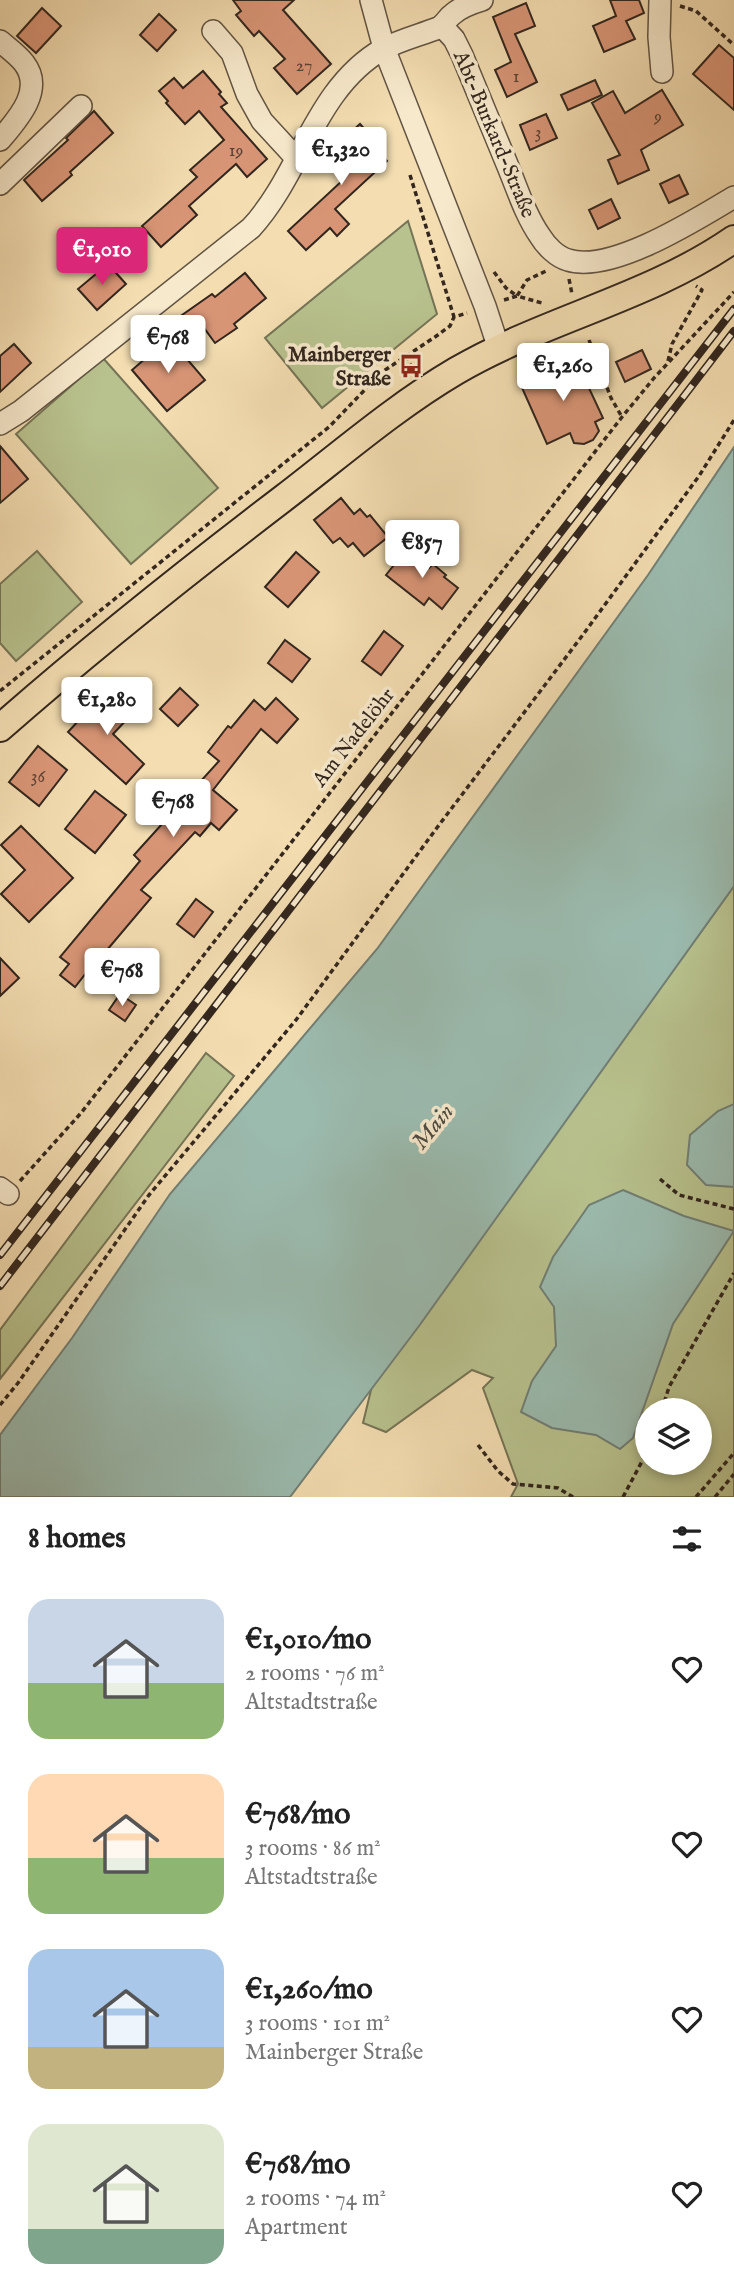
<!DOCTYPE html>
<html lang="en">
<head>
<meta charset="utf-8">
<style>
	:root { --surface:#fff; --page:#f6f6f6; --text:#222; --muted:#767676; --accent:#db2777 }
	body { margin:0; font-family:"IM FELL English",serif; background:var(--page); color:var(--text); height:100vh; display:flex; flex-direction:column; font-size:26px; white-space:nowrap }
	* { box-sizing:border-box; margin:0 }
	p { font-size:23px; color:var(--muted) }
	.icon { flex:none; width:38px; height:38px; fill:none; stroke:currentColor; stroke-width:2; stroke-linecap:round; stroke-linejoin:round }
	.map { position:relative; height:1497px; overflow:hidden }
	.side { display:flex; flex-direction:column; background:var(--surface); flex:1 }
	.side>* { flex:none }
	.buttons { position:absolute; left:635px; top:1398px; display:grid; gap:14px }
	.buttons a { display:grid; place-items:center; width:77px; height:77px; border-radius:50%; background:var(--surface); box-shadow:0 4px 10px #0003; font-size:35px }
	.price { position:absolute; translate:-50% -60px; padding:0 16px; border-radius:7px; background:#fff; color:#222; font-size:23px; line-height:46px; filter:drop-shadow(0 2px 4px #0008) }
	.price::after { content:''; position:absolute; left:50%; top:42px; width:21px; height:16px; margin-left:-10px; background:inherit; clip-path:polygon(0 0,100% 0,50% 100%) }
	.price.selected { background:var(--accent); color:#fff }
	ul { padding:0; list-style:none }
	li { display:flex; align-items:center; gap:21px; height:175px; padding:0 28px }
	li span { display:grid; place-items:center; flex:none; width:196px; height:140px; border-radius:21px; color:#555 }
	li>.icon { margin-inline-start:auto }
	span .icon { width:84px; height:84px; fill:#fffc; stroke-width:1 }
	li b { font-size:30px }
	h2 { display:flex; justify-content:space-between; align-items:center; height:84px; padding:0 28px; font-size:30px }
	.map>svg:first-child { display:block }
</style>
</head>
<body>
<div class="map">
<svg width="734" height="1497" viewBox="0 0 734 1497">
	<rect width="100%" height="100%" fill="#f3ddb1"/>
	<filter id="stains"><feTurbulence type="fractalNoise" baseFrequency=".00286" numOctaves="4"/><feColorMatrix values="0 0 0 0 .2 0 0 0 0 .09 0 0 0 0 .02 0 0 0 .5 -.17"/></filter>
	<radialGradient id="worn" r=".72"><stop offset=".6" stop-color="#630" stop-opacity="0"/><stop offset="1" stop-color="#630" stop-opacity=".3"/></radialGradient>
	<g fill="#b8c28e" stroke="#757456" stroke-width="2" fill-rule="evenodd">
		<polygon points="408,221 437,314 322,408 265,338"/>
		<polygon points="103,358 218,488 131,564 16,434"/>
		<polygon points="37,551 82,602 16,661 0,643 0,584"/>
		<path d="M734,886V1497H511L518,1484L483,1388L493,1378L472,1370L386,1432L363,1423L372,1386ZM648,1410H700V1463H648Z"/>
		<polygon points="206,1053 234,1076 0,1379 0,1330"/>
	</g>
	<g fill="#9bbbaf" stroke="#717f75" stroke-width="2">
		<polygon points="734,447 734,886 419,1326 290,1497 0,1497 0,1435 72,1338 170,1194 377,949 648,575"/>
		<polygon points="734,1104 734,1187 706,1185 687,1165 690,1135 718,1111"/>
		<polygon points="623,1190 684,1216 734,1231 673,1324 633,1438 620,1449 596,1435 552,1428 521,1412 532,1381 556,1346 554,1307 540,1287 553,1257 589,1205"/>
	</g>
	<g fill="#d89576" stroke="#32261e" stroke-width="2">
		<polygon points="233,0 294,0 283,10 331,64 297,94 274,68 285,59 259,31 254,36 236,15 241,11"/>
		<polygon points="610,0 639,0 644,13 626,21 635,39 604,52 593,26 616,16"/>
		<polygon points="526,3 535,26 515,34 537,82 507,97 495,70 511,62 493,17"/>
		<polygon points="42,8 61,26 36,53 17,36"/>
		<polygon points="159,14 176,30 157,51 140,35"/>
		<polygon points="719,45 734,58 734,110 693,74"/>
		<polygon points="203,71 221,92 219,94 227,103 221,107 267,159 247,177 236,164 189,206 197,215 161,247 142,226 197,177 190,170 224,140 199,111 185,124 166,103 168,101 159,91 174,78 183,88"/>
		<polygon points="595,80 602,95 568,110 561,95"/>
		<polygon points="662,90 683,125 641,150 649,170 618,184 608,160 620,155 592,103 613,91 625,113"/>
		<polygon points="94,111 113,133 70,172 72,175 42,201 24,180 68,140 66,138"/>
		<polygon points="546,114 557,138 530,150 520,125"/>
		<polygon points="360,124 375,141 372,144 387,161 335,209 349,224 337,236 330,228 306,250 288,231 343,180 338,174 346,167 331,150"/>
		<polygon points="679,175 688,194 669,203 660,184"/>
		<polygon points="611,199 620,218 598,229 589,210"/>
		<polygon points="108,264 126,284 97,310 78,289"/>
		<polygon points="245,273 266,298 234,324 237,328 215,343 204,328 189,339 175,320 212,294 215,297"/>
		<polygon points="169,338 205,380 167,411 132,370"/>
		<polygon points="14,344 31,363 0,392 0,356"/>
		<polygon points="642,350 651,369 625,382 616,362"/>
		<polygon points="574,356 603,418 595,422 599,431 593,440 584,444 574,443 570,433 547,444 519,381"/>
		<polygon points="0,446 28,479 0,503"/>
		<polygon points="341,498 354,514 360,509 367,517 370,515 388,537 364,556 353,543 348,547 340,538 333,543 314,520"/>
		<polygon points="406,550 429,568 433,564 446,575 444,577 458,588 442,609 429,598 424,605 386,575"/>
		<polygon points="296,552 319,572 288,607 265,587"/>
		<polygon points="384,631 403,646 381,675 362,661"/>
		<polygon points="285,640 310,659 292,682 268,663"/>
		<polygon points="180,688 198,705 178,726 160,709"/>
		<polygon points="106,691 131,715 113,734 144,764 126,784 68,732"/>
		<polygon points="276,698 298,719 277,743 261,729 213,790 237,810 219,830 211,823 200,836 195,832 141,890 151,898 107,950 113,955 101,968 94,963 75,987 60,975 69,964 60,957 140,861 134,855 219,761 208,752 228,726 231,728 254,700 265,710"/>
		<polygon points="38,746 67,770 39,806 9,782"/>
		<polygon points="95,791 126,815 95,853 65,829"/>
		<polygon points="21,826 73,878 29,922 1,894 25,870 1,845"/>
		<polygon points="196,899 213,912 194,937 177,924"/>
		<polygon points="0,958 19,978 0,996"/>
		<polygon points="120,994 136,1005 125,1021 109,1010"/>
	</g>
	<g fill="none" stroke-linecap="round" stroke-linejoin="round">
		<g stroke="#625443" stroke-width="24">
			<g id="minor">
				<polyline points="371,0 384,48 485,306 499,349"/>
				<polyline points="660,0 659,37 662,72"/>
				<path d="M442,26L454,39L462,55C478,93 493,131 509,169C518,191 526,216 540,236C546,246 557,257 568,260C611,274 697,219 734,197"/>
				<polyline points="213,31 232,53 247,94 262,121 296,158"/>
				<path d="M0,41C8,48 18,55 24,63C45,90 17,120 0,140"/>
				<polyline points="0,184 81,106"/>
				<path d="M0,424L21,411L251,228C301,174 315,88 383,49C400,40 420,35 438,28C445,25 447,18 453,14C461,7 472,3 482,0"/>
				<polyline points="0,1188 8,1194"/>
			</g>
		</g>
		<g stroke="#32261e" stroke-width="30">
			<path id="major" d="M0,728C92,647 188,571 285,497C341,454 395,407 456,371C545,319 649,298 734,239"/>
		</g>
		<g stroke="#32261e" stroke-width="3.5" stroke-dasharray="5 3.5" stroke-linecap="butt">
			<polyline points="680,6 696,11 734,45"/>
			<polyline points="410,175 454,317"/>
			<polyline points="494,272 506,288 517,296 527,280 546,271"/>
			<polyline points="569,279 572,294"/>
			<polyline points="504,300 517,296 542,303 543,305"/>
			<polyline points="589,340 611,398 622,417"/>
			<polyline points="406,356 411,366"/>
			<polyline points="668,361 672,344 702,290 696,286"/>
			<polyline points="0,691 329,427 382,372 435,337 450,326 454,317 467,313"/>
			<polyline points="660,1179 679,1195 734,1209"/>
			<polyline points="20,1181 81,1113 622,417 654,378 734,292"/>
			<polyline points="0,1405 18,1383 149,1195 296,1020 436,829 582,636 699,476 734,420"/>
			<polyline points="662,1410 669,1387 734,1273"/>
			<polyline points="478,1445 498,1471 513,1484 558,1488 573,1497"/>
			<polyline points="623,1497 648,1450"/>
			<polyline points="696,1497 734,1453"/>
			<polyline points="715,1497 734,1474"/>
		</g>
		<use href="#minor" stroke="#f7e9cc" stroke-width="21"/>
		<use href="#major" stroke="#f3ddb1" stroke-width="26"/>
		<g stroke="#32261e" stroke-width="8">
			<g id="rail">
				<polyline points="0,1255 734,309"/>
				<polyline points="0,1286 734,331"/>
			</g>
		</g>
		<use href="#rail" stroke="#f7e9cc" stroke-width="5" stroke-dasharray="16" stroke-linecap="butt"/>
	</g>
	<defs>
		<g id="bus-bare" transform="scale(1.89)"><path d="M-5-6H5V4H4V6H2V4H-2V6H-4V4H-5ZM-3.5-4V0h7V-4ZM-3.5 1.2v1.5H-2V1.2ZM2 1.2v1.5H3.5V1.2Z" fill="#8f2418" stroke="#f7e9cc" stroke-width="2.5" paint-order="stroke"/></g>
	</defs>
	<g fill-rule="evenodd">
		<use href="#bus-bare" x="411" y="366"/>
	</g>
	<g text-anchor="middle" stroke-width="7" stroke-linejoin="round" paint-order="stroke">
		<g font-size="18" fill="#5c4234">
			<text x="304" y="71">27</text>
			<text x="516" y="82">1</text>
			<text x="658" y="122">9</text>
			<text x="538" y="138">3</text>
			<text x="236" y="156">19</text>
			<text x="38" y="782">36</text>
		</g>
		<g font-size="21" fill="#32261e" stroke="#f7e9cc">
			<text transform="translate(495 134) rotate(67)" y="7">Abt-Burkard-Straße</text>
			<text transform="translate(353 737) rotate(-52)" y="7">Am Nadelöhr</text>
		</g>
		<g font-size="21" font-weight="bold" fill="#32261e" stroke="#f7e9cc" text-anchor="end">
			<text x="391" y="361">Mainberger<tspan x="391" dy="24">Straße</tspan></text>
		</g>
		<g font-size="23" font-style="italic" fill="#4c4b42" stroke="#f7e9cc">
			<text transform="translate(432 1126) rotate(-51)" y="8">Main</text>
		</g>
	</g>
	<rect width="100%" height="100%" filter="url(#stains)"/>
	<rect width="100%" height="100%" fill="url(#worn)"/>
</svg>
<div class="buttons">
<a><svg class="icon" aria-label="layers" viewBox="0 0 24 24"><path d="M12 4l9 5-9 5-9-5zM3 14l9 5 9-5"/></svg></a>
</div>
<b class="price" style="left:341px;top:187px">€1,320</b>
<b class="price selected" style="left:102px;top:287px">€1,010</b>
<b class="price" style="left:168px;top:375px">€768</b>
<b class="price" style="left:563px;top:403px">€1,260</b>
<b class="price" style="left:422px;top:580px">€857</b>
<b class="price" style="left:107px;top:737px">€1,280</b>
<b class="price" style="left:173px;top:839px">€768</b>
<b class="price" style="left:122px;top:1008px">€768</b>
</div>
<section class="side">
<h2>8 homes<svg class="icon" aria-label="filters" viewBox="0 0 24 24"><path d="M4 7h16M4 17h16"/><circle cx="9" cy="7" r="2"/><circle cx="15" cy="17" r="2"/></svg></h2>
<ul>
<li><span style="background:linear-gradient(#c9d6e8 60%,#8fb573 0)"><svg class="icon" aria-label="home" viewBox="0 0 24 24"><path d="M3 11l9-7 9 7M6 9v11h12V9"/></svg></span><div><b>€1,010/mo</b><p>2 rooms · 76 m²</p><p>Altstadtstraße</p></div><svg class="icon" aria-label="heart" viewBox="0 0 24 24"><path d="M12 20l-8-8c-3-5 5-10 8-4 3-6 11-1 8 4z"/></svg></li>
<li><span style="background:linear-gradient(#ffd9b3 60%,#8fb573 0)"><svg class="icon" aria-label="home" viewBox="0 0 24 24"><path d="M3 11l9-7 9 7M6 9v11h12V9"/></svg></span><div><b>€768/mo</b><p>3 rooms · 86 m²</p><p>Altstadtstraße</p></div><svg class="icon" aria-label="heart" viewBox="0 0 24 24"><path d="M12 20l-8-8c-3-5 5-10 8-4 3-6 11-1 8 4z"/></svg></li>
<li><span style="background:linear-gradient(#a9c7e8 70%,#c2b280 0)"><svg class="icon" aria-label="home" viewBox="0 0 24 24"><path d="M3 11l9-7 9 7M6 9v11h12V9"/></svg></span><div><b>€1,260/mo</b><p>3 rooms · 101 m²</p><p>Mainberger Straße</p></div><svg class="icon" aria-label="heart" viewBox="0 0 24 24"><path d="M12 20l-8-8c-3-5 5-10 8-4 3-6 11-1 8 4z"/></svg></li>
<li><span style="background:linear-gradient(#dfe7d0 75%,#7fa58c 0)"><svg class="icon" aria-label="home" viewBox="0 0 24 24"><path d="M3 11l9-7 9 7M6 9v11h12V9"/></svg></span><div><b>€768/mo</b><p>2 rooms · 74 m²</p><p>Apartment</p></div><svg class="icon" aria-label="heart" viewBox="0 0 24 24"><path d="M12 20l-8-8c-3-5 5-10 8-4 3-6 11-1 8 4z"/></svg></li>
</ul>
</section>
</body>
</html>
